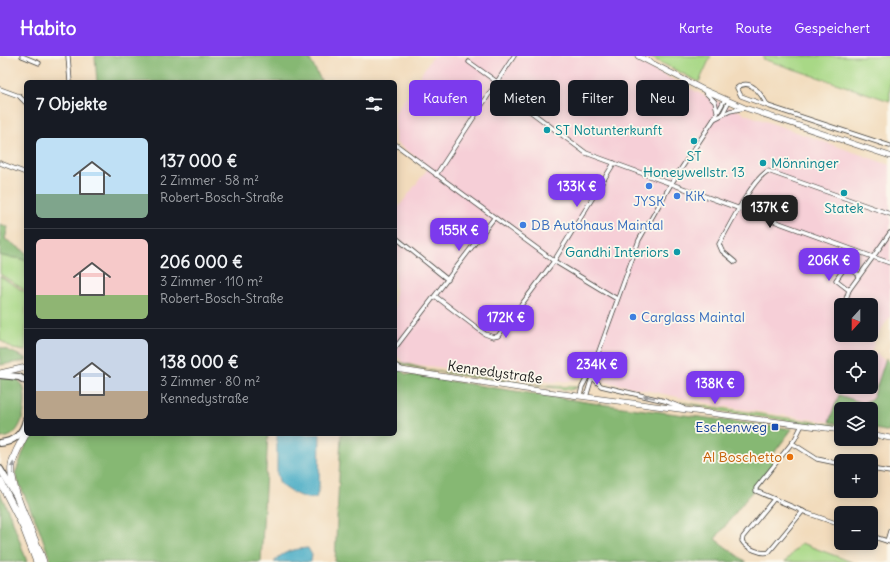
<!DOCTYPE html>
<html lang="de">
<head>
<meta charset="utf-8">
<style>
	:root { --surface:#171b24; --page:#242831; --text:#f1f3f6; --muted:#9ea1a6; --line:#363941; --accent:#7c3aed }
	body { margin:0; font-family:Delius,sans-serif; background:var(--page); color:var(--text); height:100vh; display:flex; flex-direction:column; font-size:15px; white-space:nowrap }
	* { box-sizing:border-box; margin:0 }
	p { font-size:13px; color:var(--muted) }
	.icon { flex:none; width:22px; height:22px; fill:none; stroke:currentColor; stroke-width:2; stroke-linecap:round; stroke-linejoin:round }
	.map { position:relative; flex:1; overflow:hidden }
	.sheet { position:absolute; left:24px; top:24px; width:373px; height:356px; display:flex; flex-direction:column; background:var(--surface); border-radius:6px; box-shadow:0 2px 10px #0003 }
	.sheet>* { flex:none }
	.guide { position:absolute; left:409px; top:24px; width:380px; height:36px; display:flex; gap:8px }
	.needle { width:26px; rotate:201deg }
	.tools { position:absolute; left:834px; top:242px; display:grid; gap:8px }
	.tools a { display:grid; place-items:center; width:44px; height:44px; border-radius:6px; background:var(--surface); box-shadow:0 2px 10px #0003; font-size:20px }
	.price { position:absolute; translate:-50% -34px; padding:0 9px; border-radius:8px; background:var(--accent); color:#fff; font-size:13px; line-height:26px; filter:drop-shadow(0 1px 2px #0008) }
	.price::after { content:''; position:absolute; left:50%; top:24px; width:12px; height:9px; margin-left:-6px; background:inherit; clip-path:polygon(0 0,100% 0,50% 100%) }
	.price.active { background:#222; color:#fff }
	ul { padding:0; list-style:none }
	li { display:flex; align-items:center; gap:12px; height:100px; padding:0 12px }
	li+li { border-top:1px solid var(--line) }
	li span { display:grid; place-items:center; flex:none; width:112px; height:80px; border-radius:6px; color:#555 }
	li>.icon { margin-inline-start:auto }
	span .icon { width:48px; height:48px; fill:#fffc; stroke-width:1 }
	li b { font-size:17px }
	h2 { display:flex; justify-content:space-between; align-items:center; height:48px; padding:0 12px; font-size:17px }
	.tag { padding:0 14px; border-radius:6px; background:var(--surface); box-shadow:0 2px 10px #0003; font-size:14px; line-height:36px }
	.tag.active { background:var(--accent); color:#fff }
	header { display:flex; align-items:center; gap:24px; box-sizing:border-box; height:56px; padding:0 20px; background:var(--accent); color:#fff }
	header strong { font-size:19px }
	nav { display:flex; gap:22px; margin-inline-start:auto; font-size:14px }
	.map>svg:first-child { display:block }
</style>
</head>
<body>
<header>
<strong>Habito</strong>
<nav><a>Karte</a><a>Route</a><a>Gespeichert</a></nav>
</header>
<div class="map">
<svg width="890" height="506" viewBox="0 0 890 506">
	<rect width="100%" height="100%" fill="#fbf7ec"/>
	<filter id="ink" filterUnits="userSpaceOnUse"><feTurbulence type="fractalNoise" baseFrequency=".025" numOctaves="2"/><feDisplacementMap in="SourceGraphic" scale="8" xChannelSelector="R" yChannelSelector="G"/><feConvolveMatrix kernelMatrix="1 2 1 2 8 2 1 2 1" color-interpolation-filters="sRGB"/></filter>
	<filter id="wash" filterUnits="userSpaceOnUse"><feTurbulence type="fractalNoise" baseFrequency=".012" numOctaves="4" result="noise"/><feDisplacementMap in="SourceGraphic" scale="16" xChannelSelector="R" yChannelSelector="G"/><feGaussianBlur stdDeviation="0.9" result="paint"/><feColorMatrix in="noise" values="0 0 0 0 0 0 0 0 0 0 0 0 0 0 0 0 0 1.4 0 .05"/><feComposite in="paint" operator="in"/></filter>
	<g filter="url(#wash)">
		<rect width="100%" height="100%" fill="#f2dbbc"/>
		<path fill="#f6cfd7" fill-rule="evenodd" d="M433,0H626L701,38L748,59L890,109V260L873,286L874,290L871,293L885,305L873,342L863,347L839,339L829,366L722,350L582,321L572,325L552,326L404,307L395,298V156L429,111L395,86V57ZM841,249H871V279H841ZM841,301H871V331H841Z"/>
		<g fill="#a8d886" stroke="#627a51">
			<polygon points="648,0 711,0 699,26"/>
			<polygon points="764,0 890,0 890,45 763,3"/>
			<path d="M0,199C9,203 17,200 26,205V235L0,218Z"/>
			<polygon points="0,220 26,237 26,295 13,293 0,284"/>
			<path d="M395,305L425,313L545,330L579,331L570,334C549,331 399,314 395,305Z"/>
			<polygon points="679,346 841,370 841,372 720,355"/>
			<polygon points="801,487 852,506 785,506"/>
		</g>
		<g fill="#86b873" stroke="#516a48">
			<polygon points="95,0 308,0 322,26 97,26"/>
			<path d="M0,168L8,171L5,183L26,196V205C17,200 9,203 0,199Z"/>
			<polygon points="0,291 26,302 26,305 0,309"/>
			<polygon points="886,302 890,306 890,376 871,372 871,353 841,353 841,368 829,366 839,339 863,347 873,342"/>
			<polygon points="395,307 405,318 599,348 792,373 771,401 775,406 715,483 746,506 335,506 341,378 395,378"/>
			<path d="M0,321C6,322 13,321 19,325C29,331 25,363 18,372C14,379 8,382 0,382Z"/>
			<polygon points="30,378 268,378 261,506 51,506 39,472 15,418"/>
			<polygon points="0,437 12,463 27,506 0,506"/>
		</g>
		<g fill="#45aac4" stroke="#306370">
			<path d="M277,378H320L319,432L316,442C305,445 289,435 280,428L277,418Z"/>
			<path d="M308,492L312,499L311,506H274C283,495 295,493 308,492Z"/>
		</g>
	</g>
	<g filter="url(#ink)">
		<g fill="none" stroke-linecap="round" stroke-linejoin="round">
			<g stroke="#3c3934" stroke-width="5">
				<g id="minor">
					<polyline points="22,0 39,7"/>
					<polyline points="68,0 70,26"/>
					<polyline points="469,6 497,26"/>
					<polyline points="495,29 586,97 873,201 849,234 836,224 846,210 859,219"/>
					<polyline points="0,33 19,40 26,47"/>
					<polyline points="705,36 715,46 717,55"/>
					<path d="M768,50C762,40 751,20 737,32L741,40L768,50L890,90"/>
					<polyline points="723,57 729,45"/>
					<polyline points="714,63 730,55 745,52"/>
					<polyline points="395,88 554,205 617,243"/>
					<polyline points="0,107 26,117"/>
					<polyline points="436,119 514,0"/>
					<polyline points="890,177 873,201 890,207"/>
					<polyline points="395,181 448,224"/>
					<path d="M735,206L722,195L719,188C729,171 752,123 768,115L890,158"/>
					<polyline points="435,240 485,278 493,281 498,280 554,205 614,107"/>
					<polyline points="844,249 849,234"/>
					<polyline points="395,292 494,162"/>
					<polyline points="395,309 401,313"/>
					<polyline points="595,309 594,323 601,330 665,345 683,352"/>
					<polyline points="580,340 582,331 595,306 639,184 671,128 714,63 725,43"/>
					<polyline points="586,341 593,318"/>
					<polyline points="802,369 795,383 756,432 756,435 807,457 841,469"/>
					<polyline points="792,387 817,403 841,408"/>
					<polyline points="871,413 890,416"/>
					<path d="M774,443L743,481L742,485C746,492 762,499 769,496L803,455"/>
					<polyline points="871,480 890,486"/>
					<polyline points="887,485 890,475"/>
				</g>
			</g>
			<g stroke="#3c3934" stroke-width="6">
				<g id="secondary">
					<polyline points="638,0 700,32 745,52 890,100"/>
					<polyline points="395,313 525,333 841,374"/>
					<polyline points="0,317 26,311"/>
					<polyline points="871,378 890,382"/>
				</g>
			</g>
			<g stroke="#3c3934" stroke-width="8">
				<g id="trunk">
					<polyline points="0,319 19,321 26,325"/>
					<path d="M0,387C14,386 23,377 26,364"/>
					<polyline points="0,413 15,438"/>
				</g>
			</g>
			<g stroke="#3c3934" stroke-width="8">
				<g id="motorway">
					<path d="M26,377C21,388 13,398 12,410C8,432 36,483 43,506"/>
					<polyline points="0,425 24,472 37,506"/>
				</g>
			</g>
			<use href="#minor" stroke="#fff" stroke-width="3.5"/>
			<use href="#secondary" stroke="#fff" stroke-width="5"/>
			<use href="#trunk" stroke="#fff" stroke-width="6"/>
			<use href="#motorway" stroke="#fff" stroke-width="7"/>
		</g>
		<defs><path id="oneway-solid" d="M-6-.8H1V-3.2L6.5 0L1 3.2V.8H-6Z"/></defs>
		<g fill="#999">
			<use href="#oneway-solid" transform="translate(649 341) rotate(-168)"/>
			<use href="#oneway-solid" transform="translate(13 412) rotate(-88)"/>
		</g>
	</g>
	<g fill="#0f9aa8" stroke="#fbf7ec" stroke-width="1.5">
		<circle cx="547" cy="74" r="4"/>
		<circle cx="694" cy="85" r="4"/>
		<circle cx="763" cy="107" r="4"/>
		<circle cx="844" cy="137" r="4"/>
		<circle cx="677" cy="196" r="4"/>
	</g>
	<g fill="#3f7fe0" stroke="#fbf7ec" stroke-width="1.5">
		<circle cx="649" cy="130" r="4"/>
		<circle cx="677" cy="140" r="4"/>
		<circle cx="523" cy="169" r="4"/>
		<circle cx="633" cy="261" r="4"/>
	</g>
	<rect fill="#1a4fb4" stroke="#fbf7ec" stroke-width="1.5" x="771" y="367" width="8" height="8" rx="2"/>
	<circle fill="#e8710a" stroke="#fbf7ec" stroke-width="1.5" cx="790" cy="401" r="4"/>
	<g text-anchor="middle" stroke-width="3.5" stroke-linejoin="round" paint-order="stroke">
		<g font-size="14" fill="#0d838f" stroke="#fbf7ec" text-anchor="start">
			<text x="555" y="79">ST Notunterkunft</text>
			<text x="694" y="105" text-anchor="middle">ST<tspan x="694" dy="16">Honeywellstr. 13</tspan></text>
			<text x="771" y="112">Mönninger</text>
			<text x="844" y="157" text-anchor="middle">Statek</text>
			<text x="669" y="201" text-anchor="end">Gandhi Interiors</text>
		</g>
		<g font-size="14" fill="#366cbe" stroke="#fbf7ec" text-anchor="start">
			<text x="685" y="145">KiK</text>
			<text x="649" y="150" text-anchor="middle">JYSK</text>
			<text x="531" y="174">DB Autohaus Maintal</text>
			<text x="641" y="266">Carglass Maintal</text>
		</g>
		<g font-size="14" fill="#1c1c1c" stroke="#fbf7ec">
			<text transform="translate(495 316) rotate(8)" y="5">Kennedystraße</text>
		</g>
		<g font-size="14" fill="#164399" stroke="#fbf7ec" text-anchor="end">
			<text x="767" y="376">Eschenweg</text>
		</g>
		<g font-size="14" fill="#c56008" stroke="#fbf7ec" text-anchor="end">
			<text x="782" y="406">Al Boschetto</text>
		</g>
	</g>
</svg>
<div class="tools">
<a><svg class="needle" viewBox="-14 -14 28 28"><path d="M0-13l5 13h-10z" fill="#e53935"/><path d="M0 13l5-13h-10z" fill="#9ea1a6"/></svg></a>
<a><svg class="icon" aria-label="locate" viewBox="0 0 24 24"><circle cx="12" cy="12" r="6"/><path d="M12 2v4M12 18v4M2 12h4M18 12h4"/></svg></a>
<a><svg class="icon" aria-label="layers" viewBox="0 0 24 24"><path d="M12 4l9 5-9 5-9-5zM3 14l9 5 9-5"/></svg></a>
<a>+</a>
<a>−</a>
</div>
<b class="price" style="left:577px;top:152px">133K €</b>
<b class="price active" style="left:770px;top:173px">137K €</b>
<b class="price" style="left:459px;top:196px">155K €</b>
<b class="price" style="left:829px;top:226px">206K €</b>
<b class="price" style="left:506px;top:283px">172K €</b>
<b class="price" style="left:597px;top:330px">234K €</b>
<b class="price" style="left:715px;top:349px">138K €</b>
<div class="guide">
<a class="tag active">Kaufen</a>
<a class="tag">Mieten</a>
<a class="tag">Filter</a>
<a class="tag">Neu</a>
</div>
<section class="sheet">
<h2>7 Objekte<svg class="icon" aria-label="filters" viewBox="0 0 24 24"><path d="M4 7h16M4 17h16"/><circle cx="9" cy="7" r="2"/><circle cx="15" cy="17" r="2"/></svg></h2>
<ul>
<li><span style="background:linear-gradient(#bfe0f5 70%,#7fa58c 0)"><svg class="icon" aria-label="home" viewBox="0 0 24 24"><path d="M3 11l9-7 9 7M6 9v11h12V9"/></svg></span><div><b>137 000 €</b><p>2 Zimmer · 58 m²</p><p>Robert-Bosch-Straße</p></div></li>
<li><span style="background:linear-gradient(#f6c9c9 70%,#8fb573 0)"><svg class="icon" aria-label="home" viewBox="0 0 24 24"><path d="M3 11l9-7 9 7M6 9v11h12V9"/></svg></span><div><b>206 000 €</b><p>3 Zimmer · 110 m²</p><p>Robert-Bosch-Straße</p></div></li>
<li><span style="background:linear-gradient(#c9d6e8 65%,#b9a48a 0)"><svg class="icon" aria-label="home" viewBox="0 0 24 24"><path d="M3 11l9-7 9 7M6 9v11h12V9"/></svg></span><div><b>138 000 €</b><p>3 Zimmer · 80 m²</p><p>Kennedystraße</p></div></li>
</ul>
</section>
</div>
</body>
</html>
